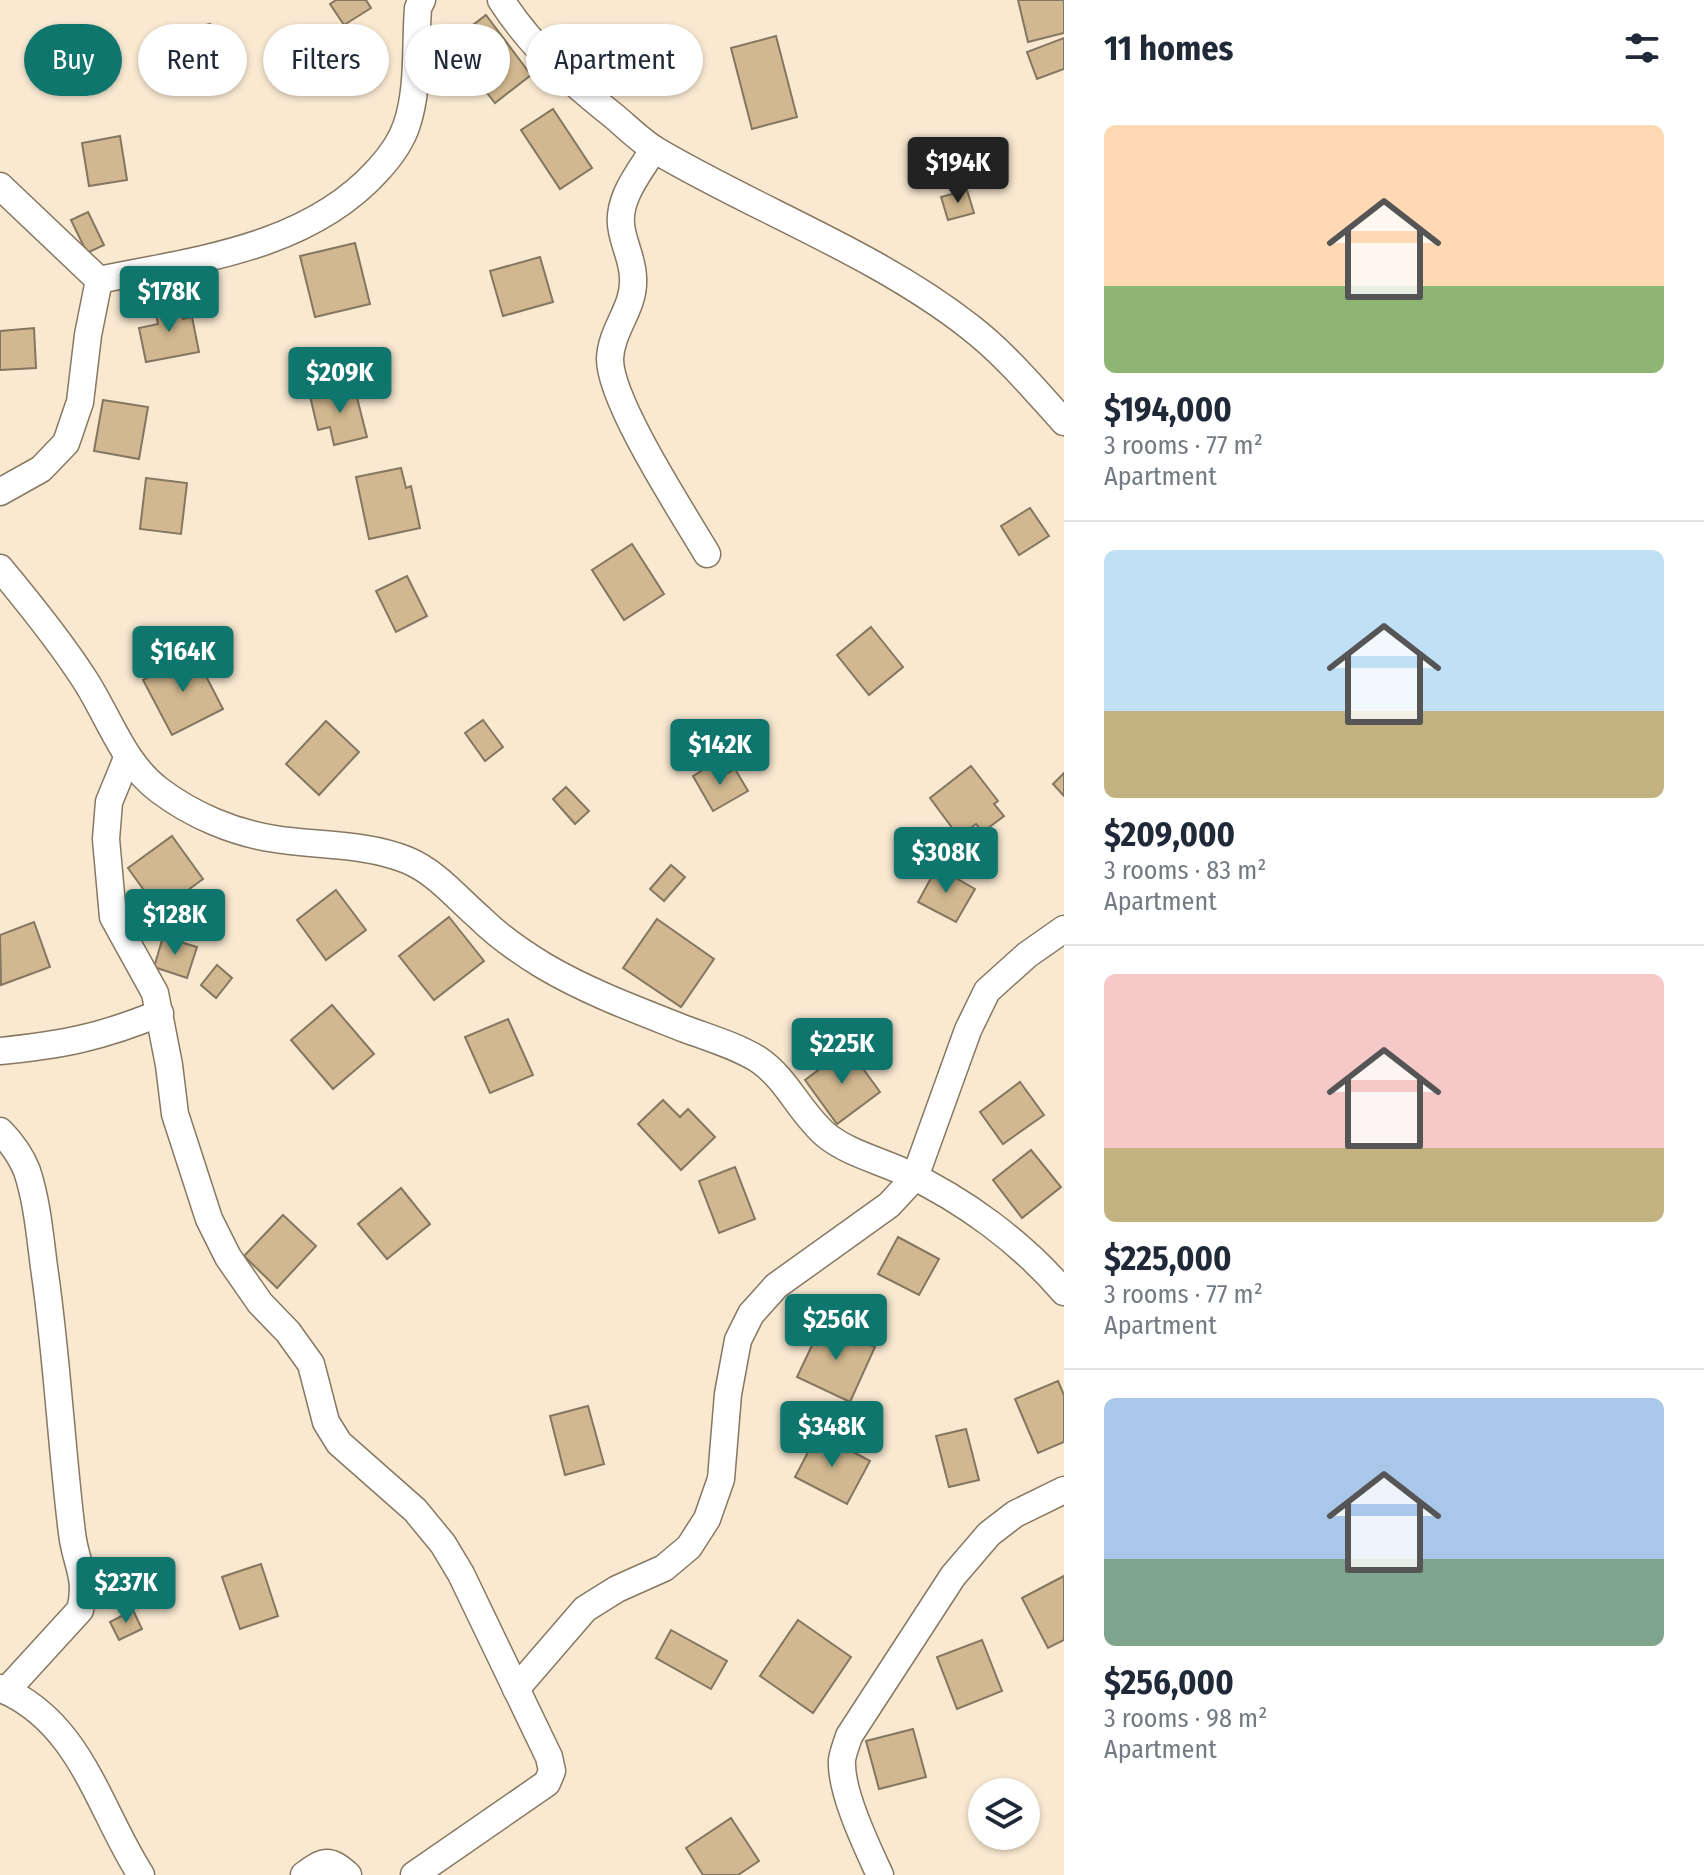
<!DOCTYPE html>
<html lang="en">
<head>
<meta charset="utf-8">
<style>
	:root { --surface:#fff; --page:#f2f2f3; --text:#1f2937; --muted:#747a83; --line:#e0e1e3; --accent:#0f766e }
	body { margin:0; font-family:"Fira Sans Condensed",sans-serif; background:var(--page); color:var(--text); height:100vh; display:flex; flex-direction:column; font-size:30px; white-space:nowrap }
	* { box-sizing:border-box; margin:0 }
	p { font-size:26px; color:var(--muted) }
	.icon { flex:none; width:44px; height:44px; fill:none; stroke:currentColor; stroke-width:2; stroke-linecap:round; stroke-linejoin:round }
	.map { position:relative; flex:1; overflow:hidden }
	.sheet { display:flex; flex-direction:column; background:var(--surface); width:640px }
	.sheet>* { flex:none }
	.top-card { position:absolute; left:24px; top:24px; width:760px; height:72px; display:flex; gap:16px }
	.tools { position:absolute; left:968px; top:1778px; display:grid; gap:16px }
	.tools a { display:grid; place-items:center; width:72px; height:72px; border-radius:50%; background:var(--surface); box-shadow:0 2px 6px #0004; font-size:40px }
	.price { position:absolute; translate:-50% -68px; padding:0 18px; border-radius:8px; background:var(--accent); color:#fff; font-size:26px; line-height:52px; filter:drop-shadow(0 2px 4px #0008) }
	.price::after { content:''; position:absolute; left:50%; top:48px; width:24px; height:18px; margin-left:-12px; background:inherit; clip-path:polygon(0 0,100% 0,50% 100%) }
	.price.selected { background:#222; color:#fff }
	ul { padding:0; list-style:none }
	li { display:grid; align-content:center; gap:16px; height:424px; padding:0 40px }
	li+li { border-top:2px solid var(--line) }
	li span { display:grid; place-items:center; height:248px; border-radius:12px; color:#555 }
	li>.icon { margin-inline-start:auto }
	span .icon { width:144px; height:144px; fill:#fffc; stroke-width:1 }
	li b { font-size:34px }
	h2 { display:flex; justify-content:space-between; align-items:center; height:96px; padding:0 40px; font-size:34px }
	.chip { padding:0 28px; border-radius:36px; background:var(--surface); box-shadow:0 2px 6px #0004; font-size:28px; line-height:72px }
	.chip.selected { background:var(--accent); color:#fff }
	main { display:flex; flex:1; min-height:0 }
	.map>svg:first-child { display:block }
</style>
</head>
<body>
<main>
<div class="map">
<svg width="1064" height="1875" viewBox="0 0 1064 1875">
	<rect width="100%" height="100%" fill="#f9e9d1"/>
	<g fill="#d1b890" stroke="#847660" stroke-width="2">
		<polygon points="336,0 366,0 371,8 344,25 330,4"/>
		<polygon points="1018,0 1064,0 1064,33 1028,42"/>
		<polygon points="486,15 531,75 495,103 480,84 484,82 452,41"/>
		<polygon points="210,24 220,63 161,78 151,39"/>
		<polygon points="776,36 797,117 752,129 731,48"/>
		<polygon points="1064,38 1064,69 1037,79 1027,52"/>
		<polygon points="553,109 592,168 560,189 521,130"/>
		<polygon points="120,136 127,180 89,186 82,143"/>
		<polygon points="967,190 974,213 948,220 941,197"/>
		<polygon points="88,212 104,245 87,253 71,220"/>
		<polygon points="355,243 370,304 315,317 300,256"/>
		<polygon points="540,257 553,302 503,316 490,271"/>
		<polygon points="179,301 183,319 192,317 199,352 146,362 139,328 158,324 154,305"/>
		<polygon points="34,328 36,368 0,370 0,331"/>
		<polygon points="354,386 367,437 334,445 330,427 318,430 310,396"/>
		<polygon points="103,400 148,407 139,459 94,451"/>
		<polygon points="401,468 406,488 411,486 420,528 369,539 356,477"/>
		<polygon points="146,478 187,483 181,534 140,529"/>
		<polygon points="1030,508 1049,536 1019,555 1001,526"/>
		<polygon points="632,544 664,594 624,620 592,570"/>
		<polygon points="407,576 427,616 396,632 376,591"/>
		<polygon points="871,627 903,667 869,695 837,655"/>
		<polygon points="194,653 223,709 172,735 143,680"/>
		<polygon points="483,720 503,747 485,761 465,733"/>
		<polygon points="326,721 359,752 319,795 286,764"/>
		<polygon points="711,765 719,778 735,769 748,791 713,811 693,776"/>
		<polygon points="971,766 998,801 994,804 1004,816 983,832 976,824 959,837 930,798"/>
		<polygon points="1064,773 1064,796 1053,784"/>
		<polygon points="566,787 589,811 575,824 553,799"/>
		<polygon points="172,836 203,879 159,911 128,868"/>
		<polygon points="671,865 685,877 664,901 650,889"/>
		<polygon points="937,867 975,889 956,922 918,902"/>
		<polygon points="336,890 366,930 326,960 297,920"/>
		<polygon points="449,917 484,961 434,1000 399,956"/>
		<polygon points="657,919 714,959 681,1007 623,968"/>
		<polygon points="34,922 50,967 1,985 0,935"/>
		<polygon points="163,937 197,947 187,978 154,967"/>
		<polygon points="217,965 232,978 216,998 201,985"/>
		<polygon points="332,1005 374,1054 333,1089 291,1040"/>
		<polygon points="508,1019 533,1075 490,1093 465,1037"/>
		<polygon points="848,1048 880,1092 837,1124 805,1080"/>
		<polygon points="1020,1082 1044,1115 1003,1144 980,1112"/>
		<polygon points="663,1100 680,1117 688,1109 715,1137 681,1170 638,1124"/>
		<polygon points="1031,1150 1061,1187 1022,1218 993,1180"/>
		<polygon points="735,1167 755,1219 719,1233 699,1181"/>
		<polygon points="401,1188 430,1224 387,1259 358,1224"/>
		<polygon points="283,1215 316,1246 277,1288 244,1256"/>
		<polygon points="898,1237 939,1259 919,1295 878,1274"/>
		<polygon points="823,1322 875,1347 850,1402 797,1377"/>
		<polygon points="1058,1381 1064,1395 1064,1442 1038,1453 1015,1399"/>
		<polygon points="588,1406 604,1464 565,1475 550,1416"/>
		<polygon points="966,1429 979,1480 949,1487 936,1436"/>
		<polygon points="818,1433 870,1461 847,1504 795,1477"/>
		<polygon points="261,1564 278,1616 240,1629 222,1577"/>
		<polygon points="1064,1576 1064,1640 1048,1648 1022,1598"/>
		<polygon points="133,1610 142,1629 119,1640 110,1622"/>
		<polygon points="798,1620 851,1657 813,1713 760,1676"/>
		<polygon points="671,1630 727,1661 711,1689 656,1658"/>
		<polygon points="982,1640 1002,1691 957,1709 937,1657"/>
		<polygon points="913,1729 926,1777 879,1789 866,1741"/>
		<polygon points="731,1818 759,1861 738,1875 703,1875 686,1848"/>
	</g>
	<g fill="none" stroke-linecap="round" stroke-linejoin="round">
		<g stroke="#867862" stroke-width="29">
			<g id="minor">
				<path d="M501,0C531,47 571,82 615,117C628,128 642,142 657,151C759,211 877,254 970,327C1005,354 1035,390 1064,422"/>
				<path d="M654,149C639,173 615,201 622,231C625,247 633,262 633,278C635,308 611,329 610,359C610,402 683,513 707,554"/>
				<polyline points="0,186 99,280 88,335 80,402 66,443 41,469 0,492"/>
				<path d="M99,280C196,260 308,248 378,170C390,157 402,140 407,124C419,87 415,46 418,8L422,0"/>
				<path d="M0,568C30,604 60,641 85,680C109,717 123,763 159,790C192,815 234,833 275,839C319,846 365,843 407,860C436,872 457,898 480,918C499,937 521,952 544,966C588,992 637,1010 685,1029C709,1038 737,1046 759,1060C787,1079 800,1113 826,1135C848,1153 878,1160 904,1172C964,1200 1021,1242 1064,1292"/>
				<polyline points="127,758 109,802 106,839 113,917 155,993 169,1065 175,1114 209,1219 228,1257 260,1303 288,1332 311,1364 326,1422 339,1443 415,1510 443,1544 461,1574 549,1757 552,1771 547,1783 414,1875"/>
				<path d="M0,1051C62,1045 102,1037 160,1013"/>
				<path d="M0,1131C11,1142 21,1156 27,1171C37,1201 40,1236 44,1267C57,1355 61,1444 72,1533C75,1562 89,1578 80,1610L6,1691"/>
				<path d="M0,1688C81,1722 98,1808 141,1875"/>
				<polyline points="516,1689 585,1609 617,1589 664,1568 689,1547 707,1519 721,1479 728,1394 738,1340 751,1314 776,1286 889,1205 915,1177 968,1030 987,991 1027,955 1064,929"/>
				<path d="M304,1875C324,1860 329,1858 348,1875"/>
				<path d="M880,1875C867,1847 840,1791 842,1760C843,1752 847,1743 849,1736L953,1576L989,1534L1015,1514L1064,1490"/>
			</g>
		</g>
		<use href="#minor" stroke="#fff" stroke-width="26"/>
	</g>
</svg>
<div class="tools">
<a><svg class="icon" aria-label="layers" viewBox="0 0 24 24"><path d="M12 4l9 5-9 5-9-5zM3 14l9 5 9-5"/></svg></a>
</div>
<b class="price selected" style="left:958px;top:205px">$194K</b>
<b class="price" style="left:169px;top:334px">$178K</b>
<b class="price" style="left:340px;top:415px">$209K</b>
<b class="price" style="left:183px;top:694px">$164K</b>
<b class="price" style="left:720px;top:787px">$142K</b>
<b class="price" style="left:946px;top:895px">$308K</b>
<b class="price" style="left:175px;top:957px">$128K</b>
<b class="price" style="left:842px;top:1086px">$225K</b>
<b class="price" style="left:836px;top:1362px">$256K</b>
<b class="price" style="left:832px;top:1469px">$348K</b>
<b class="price" style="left:126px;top:1625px">$237K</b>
<div class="top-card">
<a class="chip selected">Buy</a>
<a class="chip">Rent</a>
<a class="chip">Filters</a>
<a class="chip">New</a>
<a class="chip">Apartment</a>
</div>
</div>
<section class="sheet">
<h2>11 homes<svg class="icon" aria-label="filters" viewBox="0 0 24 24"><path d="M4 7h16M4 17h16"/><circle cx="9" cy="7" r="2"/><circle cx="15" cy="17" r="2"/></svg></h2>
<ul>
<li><span style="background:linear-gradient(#ffd9b3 65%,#8fb573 0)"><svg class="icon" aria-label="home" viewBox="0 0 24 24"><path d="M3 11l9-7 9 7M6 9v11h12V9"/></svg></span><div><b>$194,000</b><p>3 rooms · 77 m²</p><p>Apartment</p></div></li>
<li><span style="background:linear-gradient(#bfe0f5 65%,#c2b280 0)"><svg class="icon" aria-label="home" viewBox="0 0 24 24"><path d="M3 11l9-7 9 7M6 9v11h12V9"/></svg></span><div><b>$209,000</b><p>3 rooms · 83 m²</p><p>Apartment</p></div></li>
<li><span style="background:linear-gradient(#f6c9c9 70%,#c2b280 0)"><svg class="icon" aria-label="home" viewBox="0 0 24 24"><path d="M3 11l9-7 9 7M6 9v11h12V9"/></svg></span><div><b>$225,000</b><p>3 rooms · 77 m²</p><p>Apartment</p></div></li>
<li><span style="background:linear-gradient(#a9c7e8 65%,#7fa58c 0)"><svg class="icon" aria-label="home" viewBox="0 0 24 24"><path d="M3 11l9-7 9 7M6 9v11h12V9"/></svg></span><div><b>$256,000</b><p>3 rooms · 98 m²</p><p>Apartment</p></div></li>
</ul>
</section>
</main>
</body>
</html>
